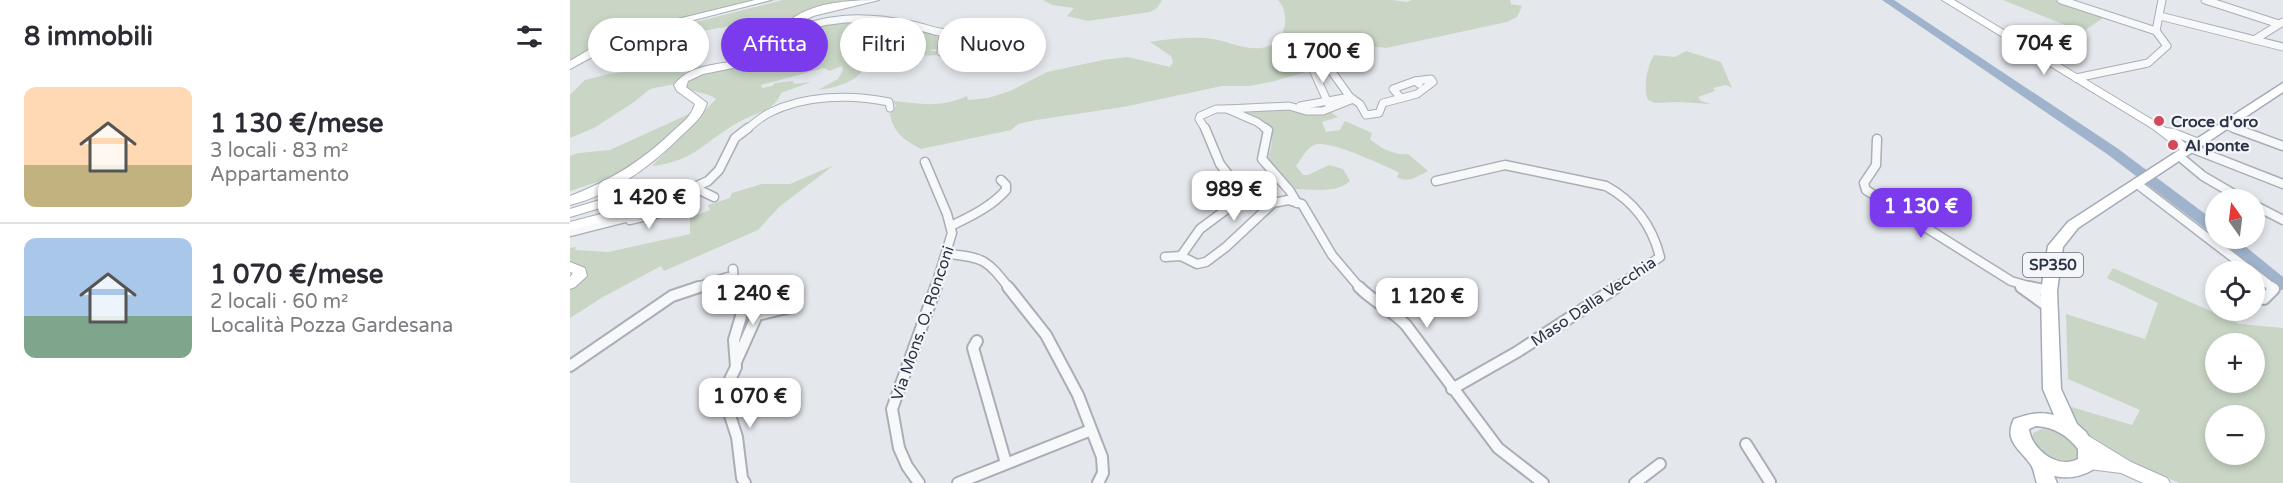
<!DOCTYPE html>
<html lang="it">
<head>
<meta charset="utf-8">
<style>
	:root { --surface:#fff; --page:#f7f7f7; --text:#2b2b33; --muted:#7c7c81; --line:#e1e1e2; --accent:#7c3aed }
	body { margin:0; font-family:"Varela Round",sans-serif; background:var(--page); color:var(--text); height:100vh; display:flex; flex-direction:column; font-size:22px; white-space:nowrap }
	* { box-sizing:border-box; margin:0 }
	p { font-size:20px; color:var(--muted) }
	.icon { flex:none; width:33px; height:33px; fill:none; stroke:currentColor; stroke-width:2; stroke-linecap:round; stroke-linejoin:round }
	.map { position:relative; flex:1; overflow:hidden }
	.sheet { display:flex; flex-direction:column; background:var(--surface); width:570px }
	.sheet>* { flex:none }
	.banner { position:absolute; left:18px; top:18px; width:570px; height:54px; display:flex; gap:12px }
	.needle { width:39px; rotate:346deg }
	.buttons { position:absolute; left:1635px; top:189px; display:grid; gap:12px }
	.buttons a { display:grid; place-items:center; width:60px; height:60px; border-radius:50%; background:var(--surface); box-shadow:0 3px 9px #0003; font-size:30px }
	.price { position:absolute; translate:-50% -51px; padding:0 14px; border-radius:12px; background:#fff; color:#222; font-size:20px; line-height:39px; filter:drop-shadow(0 2px 3px #0008) }
	.price::after { content:''; position:absolute; left:50%; top:36px; width:18px; height:14px; margin-left:-9px; background:inherit; clip-path:polygon(0 0,100% 0,50% 100%) }
	.price.selected { background:var(--accent); color:#fff }
	ul { padding:0; list-style:none }
	li { display:flex; align-items:center; gap:18px; height:150px; padding:0 24px }
	li+li { border-top:2px solid var(--line) }
	li span { display:grid; place-items:center; flex:none; width:168px; height:120px; border-radius:12px; color:#555 }
	li>.icon { margin-inline-start:auto }
	span .icon { width:72px; height:72px; fill:#fffc; stroke-width:1 }
	li b { font-size:26px }
	h2 { display:flex; justify-content:space-between; align-items:center; height:72px; padding:0 24px; font-size:26px }
	.tag { padding:0 21px; border-radius:27px; background:var(--surface); box-shadow:0 3px 9px #0003; font-size:21px; line-height:54px }
	.tag.selected { background:var(--accent); color:#fff }
	main { display:flex; flex:1; min-height:0 }
	.map>svg:first-child { display:block }
</style>
</head>
<body>
<main>
<section class="sheet">
<h2>8 immobili<svg class="icon" aria-label="filters" viewBox="0 0 24 24"><path d="M4 7h16M4 17h16"/><circle cx="9" cy="7" r="2"/><circle cx="15" cy="17" r="2"/></svg></h2>
<ul>
<li><span style="background:linear-gradient(#ffd9b3 65%,#c2b280 0)"><svg class="icon" aria-label="home" viewBox="0 0 24 24"><path d="M3 11l9-7 9 7M6 9v11h12V9"/></svg></span><div><b>1 130 €/mese</b><p>3 locali · 83 m²</p><p>Appartamento</p></div></li>
<li><span style="background:linear-gradient(#a9c7e8 65%,#7fa58c 0)"><svg class="icon" aria-label="home" viewBox="0 0 24 24"><path d="M3 11l9-7 9 7M6 9v11h12V9"/></svg></span><div><b>1 070 €/mese</b><p>2 locali · 60 m²</p><p>Località Pozza Gardesana</p></div></li>
</ul>
</section>
<div class="map">
<svg width="1713" height="483" viewBox="0 0 1713 483">
	<rect width="100%" height="100%" fill="#e4e7ec"/>
	<g fill="#c9d6c5" fill-rule="evenodd">
		<polygon points="0,0 207,0 63,35 0,61"/>
		<polygon points="213,0 297,0 211,21 173,24 97,37 74,36 47,42"/>
		<polygon points="473,0 592,0 587,8 580,12 518,21 497,16 504,8 482,5"/>
		<path d="M708,0H822L837,2L842,0H940L941,4L952,6L947,17L937,22L816,48L762,42L747,43L743,48L748,49L743,70L701,82L678,86H652L553,107L466,120L448,124L441,130L351,149C336,141 323,133 320,114L326,106L323,101C351,104 370,108 397,96L398,100L418,98L440,91L477,72L533,60L558,57L600,67L603,62L601,56L580,42C599,39 616,37 635,38C656,39 679,54 699,46C717,40 720,13 708,0Z"/>
		<polygon points="1433,0 1488,0 1536,16 1514,31 1510,31"/>
		<path d="M292,19L357,30L373,41L368,49L358,50L369,52L370,55L345,56L327,63C307,45 300,67 285,78C274,85 260,89 248,90L268,79L273,70L272,66L259,71L254,68L191,85L192,88L202,86L205,83L223,81L224,84L241,82L211,93C204,112 184,113 169,122C134,141 126,161 82,166L146,99C138,92 125,94 115,87V83L134,74L204,54L217,36L249,21Z"/>
		<path d="M1116,51L1151,62L1162,88L1156,85L1143,88L1145,91L1128,97L1131,101L1141,104L1108,102L1085,103L1078,100C1073,88 1077,66 1084,55L1105,57Z"/>
		<polygon points="156,65 134,71 109,83 80,89 64,102 24,128 0,138 0,95 15,80 39,74 103,66"/>
		<polygon points="130,109 75,167 68,163 30,181 0,191 0,156 8,153 40,150"/>
		<path d="M663,109L759,111L768,117L752,122L756,132L770,130L775,121L802,133L800,139C810,148 825,156 838,154L858,171C848,176 838,184 827,177L829,173L824,170C809,164 759,139 744,145C737,148 731,159 726,166L733,175H738L759,165L773,169L780,181C764,195 741,188 722,189L697,161C700,151 705,138 700,129Z"/>
		<polygon points="264,165 209,207 188,230 94,271 91,266 33,297 0,318 0,288 11,280 0,266 0,248 6,247 5,250 38,252 120,234 120,218 140,210 138,205 160,198 162,193 192,184 220,184"/>
		<path d="M1543,268L1670,324L1713,328V483H1609L1560,461L1522,440L1503,421L1498,406L1562,425L1570,410L1498,379L1496,314L1575,339L1588,303L1537,278ZM1646,344H1684V382H1646ZM1646,416H1684V454H1646Z"/>
		<path d="M1472,429C1487,430 1511,439 1508,457L1498,463L1477,457L1462,442L1463,433Z"/>
	</g>
	<g fill="none" stroke-linecap="round" stroke-linejoin="round">
		<g fill="#9fb4cc" fill-rule="evenodd">
			<polygon points="1312,0 1324,0 1547,148 1646,222 1646,235 1641,233 1537,154"/>
			<polygon points="1648,238 1665,238 1713,277 1713,290 1707,289"/>
		</g>
		<g stroke="#a9aeb7" stroke-width="9">
			<g id="street-far2">
				<polyline points="1491,0 1586,31 1597,46 1578,63 1506,78"/>
				<polyline points="1635,0 1709,24"/>
				<polyline points="1590,16 1713,47"/>
				<polyline points="1586,31 1592,0"/>
				<path d="M210,38C254,15 295,15 342,25C359,28 370,36 388,31"/>
				<polyline points="1684,40 1713,22"/>
				<polyline points="753,47 744,66 744,72 759,105"/>
				<polyline points="371,52 373,36"/>
				<polyline points="758,60 762,72 780,97"/>
				<polyline points="831,98 823,89 845,81 849,84"/>
				<polyline points="730,106 780,97 790,104 796,115 809,113 813,103 847,94 863,82 861,79 845,81"/>
				<polyline points="1655,125 1668,130"/>
				<path d="M176,130C183,124 191,117 199,113C234,95 281,94 319,102L320,108"/>
				<polyline points="636,130 629,119 630,116 646,109 658,109"/>
				<polyline points="698,130 687,122 657,109 719,106 736,111 753,111 783,99"/>
			</g>
		</g>
		<g stroke="#a9aeb7" stroke-width="11">
			<g id="street-far1">
				<polyline points="695,128 698,130 692,159 720,191 727,203"/>
				<polyline points="1664,128 1713,146"/>
				<polyline points="1307,139 1306,165 1294,183 1296,190 1441,281 1465,288"/>
				<polyline points="1621,148 1713,184"/>
				<polyline points="1609,156 1633,176 1674,200"/>
				<polyline points="355,162 377,214 382,233 365,288"/>
				<path d="M866,181L935,165L1036,186C1065,202 1082,225 1090,257L1045,288"/>
				<polyline points="1566,183 1682,272"/>
				<polyline points="125,188 144,197"/>
				<polyline points="1684,205 1713,220"/>
				<polyline points="60,220 103,210"/>
				<path d="M381,226C401,216 421,207 436,190V185L431,180"/>
				<polyline points="0,232 55,218 138,181 149,170 165,138 178,128"/>
				<path d="M377,254C414,257 417,260 439,288"/>
				<polyline points="611,256 630,229 665,203 667,195 664,182 650,164 635,128"/>
				<polyline points="595,257 611,256 627,264 636,262 656,247 703,203 718,200 732,204 762,255 790,288"/>
				<polyline points="163,269 164,284 167,288"/>
				<polyline points="1684,273 1703,288"/>
				<polyline points="1451,287 1453,288"/>
				<polyline points="124,288 158,277"/>
			</g>
		</g>
		<g stroke="#a9aeb7" stroke-width="14">
			<g id="street">
				<polyline points="166,287 173,298 174,306 164,340 166,367 153,394 167,437 172,478 175,483"/>
				<polyline points="438,287 476,335 508,395 532,457 533,473 528,483"/>
				<path d="M789,287C804,302 822,310 836,325L928,448L973,483"/>
				<polyline points="1451,287 1480,308"/>
				<polyline points="1459,287 1479,291"/>
				<polyline points="1694,299 1704,289 1701,287"/>
				<polyline points="407,341 403,348 436,463"/>
				<polyline points="166,362 187,315 225,306"/>
				<polyline points="0,366 102,296 129,287"/>
				<polyline points="882,389 947,352 1047,287"/>
				<polyline points="1176,444 1200,482"/>
				<polyline points="349,483 337,466 329,448 322,409 366,287"/>
				<polyline points="388,483 521,430"/>
				<polyline points="1065,483 1090,464"/>
			</g>
		</g>
		<g stroke="#a9aeb7" stroke-width="2">
			<g id="secondary">
				<polygon points="185,0 201,0 59,37 0,69 0,61 35,40 51,33"/>
				<path d="M309,0L243,16L224,26L210,49L197,59L173,66L133,74L118,81L116,87L137,103C133,117 122,126 111,136C80,167 43,194 0,205V196C39,181 71,162 102,132C111,124 121,117 125,104L107,91L104,85C123,59 162,67 189,54C204,47 205,34 216,24C238,2 280,0 309,0Z"/>
				<polygon points="1372,0 1384,0 1596,128 1604,129 1637,142 1631,146 1610,139 1624,150 1618,154 1614,153 1583,129"/>
				<polygon points="66,189 87,190 91,197 71,212 0,230 0,222 61,206 76,197 67,197 0,217 0,209"/>
				<polygon points="0,262 15,268 17,276 5,287 0,289 0,277 3,273 0,272"/>
				<polygon points="1512,432 1561,462 1597,478 1600,483 1573,483 1551,473 1511,468 1508,463 1511,458 1526,457 1506,444 1504,439 1506,434"/>
			</g>
		</g>
		<g stroke="#a3abb8" stroke-width="3">
			<path id="primary" d="M1713,83V92L1508,228L1493,247L1487,291L1491,389L1507,424L1516,432L1528,452L1524,469C1511,477 1499,479 1484,476L1487,483H1467C1465,478 1464,469 1461,465C1450,449 1433,441 1444,419C1459,414 1469,411 1484,415L1473,389L1471,291L1478,246L1498,222ZM1466,426C1484,427 1497,435 1508,449V459C1488,470 1461,449 1459,429Z"/>
		</g>
		<use href="#street-far2" stroke="#f7f8fa" stroke-width="7"/>
		<use href="#street-far1" stroke="#f7f8fa" stroke-width="8"/>
		<use href="#street" stroke="#f7f8fa" stroke-width="10"/>
		<use href="#secondary" fill="#fff" fill-rule="evenodd"/>
		<use href="#primary" fill="#fff" fill-rule="evenodd"/>
	</g>
	<g fill="#d1495b" stroke="#f4f6f9" stroke-width="2">
		<circle cx="1589" cy="121" r="6"/>
		<circle cx="1603" cy="145" r="6"/>
	</g>
	<g text-anchor="middle" stroke-width="4.5" stroke-linejoin="round" paint-order="stroke">
		<rect fill="#f4f6f9" stroke="#676e7b" stroke-width="1.5" x="1453" y="253" width="60" height="24" rx="4.5"/>
		<g font-size="15" font-weight="bold" fill="#2b3445">
			<text x="1483" y="270">SP350</text>
		</g>
		<g font-size="16" font-weight="bold" fill="#2b3445" stroke="#f4f6f9" text-anchor="start">
			<text x="1601" y="127">Croce d'oro</text>
			<text x="1615" y="151">Al ponte</text>
		</g>
		<g font-size="16" fill="#2b3445" stroke="#f4f6f9">
			<text transform="translate(1023 301) rotate(-34)" y="6">Maso Dalla Vecchia</text>
			<text transform="translate(352 323) rotate(-71)" y="6">Via Mons. O. Ronconi</text>
		</g>
	</g>
</svg>
<div class="buttons">
<a><svg class="needle" viewBox="-14 -14 28 28"><path d="M0-13l5 13h-10z" fill="#e53935"/><path d="M0 13l5-13h-10z" fill="#7c7c81"/></svg></a>
<a><svg class="icon" aria-label="locate" viewBox="0 0 24 24"><circle cx="12" cy="12" r="6"/><path d="M12 2v4M12 18v4M2 12h4M18 12h4"/></svg></a>
<a>+</a>
<a>−</a>
</div>
<b class="price" style="left:1474px;top:76px">704 €</b>
<b class="price" style="left:753px;top:84px">1 700 €</b>
<b class="price" style="left:664px;top:222px">989 €</b>
<b class="price" style="left:79px;top:230px">1 420 €</b>
<b class="price selected" style="left:1351px;top:239px">1 130 €</b>
<b class="price" style="left:183px;top:326px">1 240 €</b>
<b class="price" style="left:857px;top:329px">1 120 €</b>
<b class="price" style="left:180px;top:429px">1 070 €</b>
<div class="banner">
<a class="tag">Compra</a>
<a class="tag selected">Affitta</a>
<a class="tag">Filtri</a>
<a class="tag">Nuovo</a>
</div>
</div>
</main>
</body>
</html>
